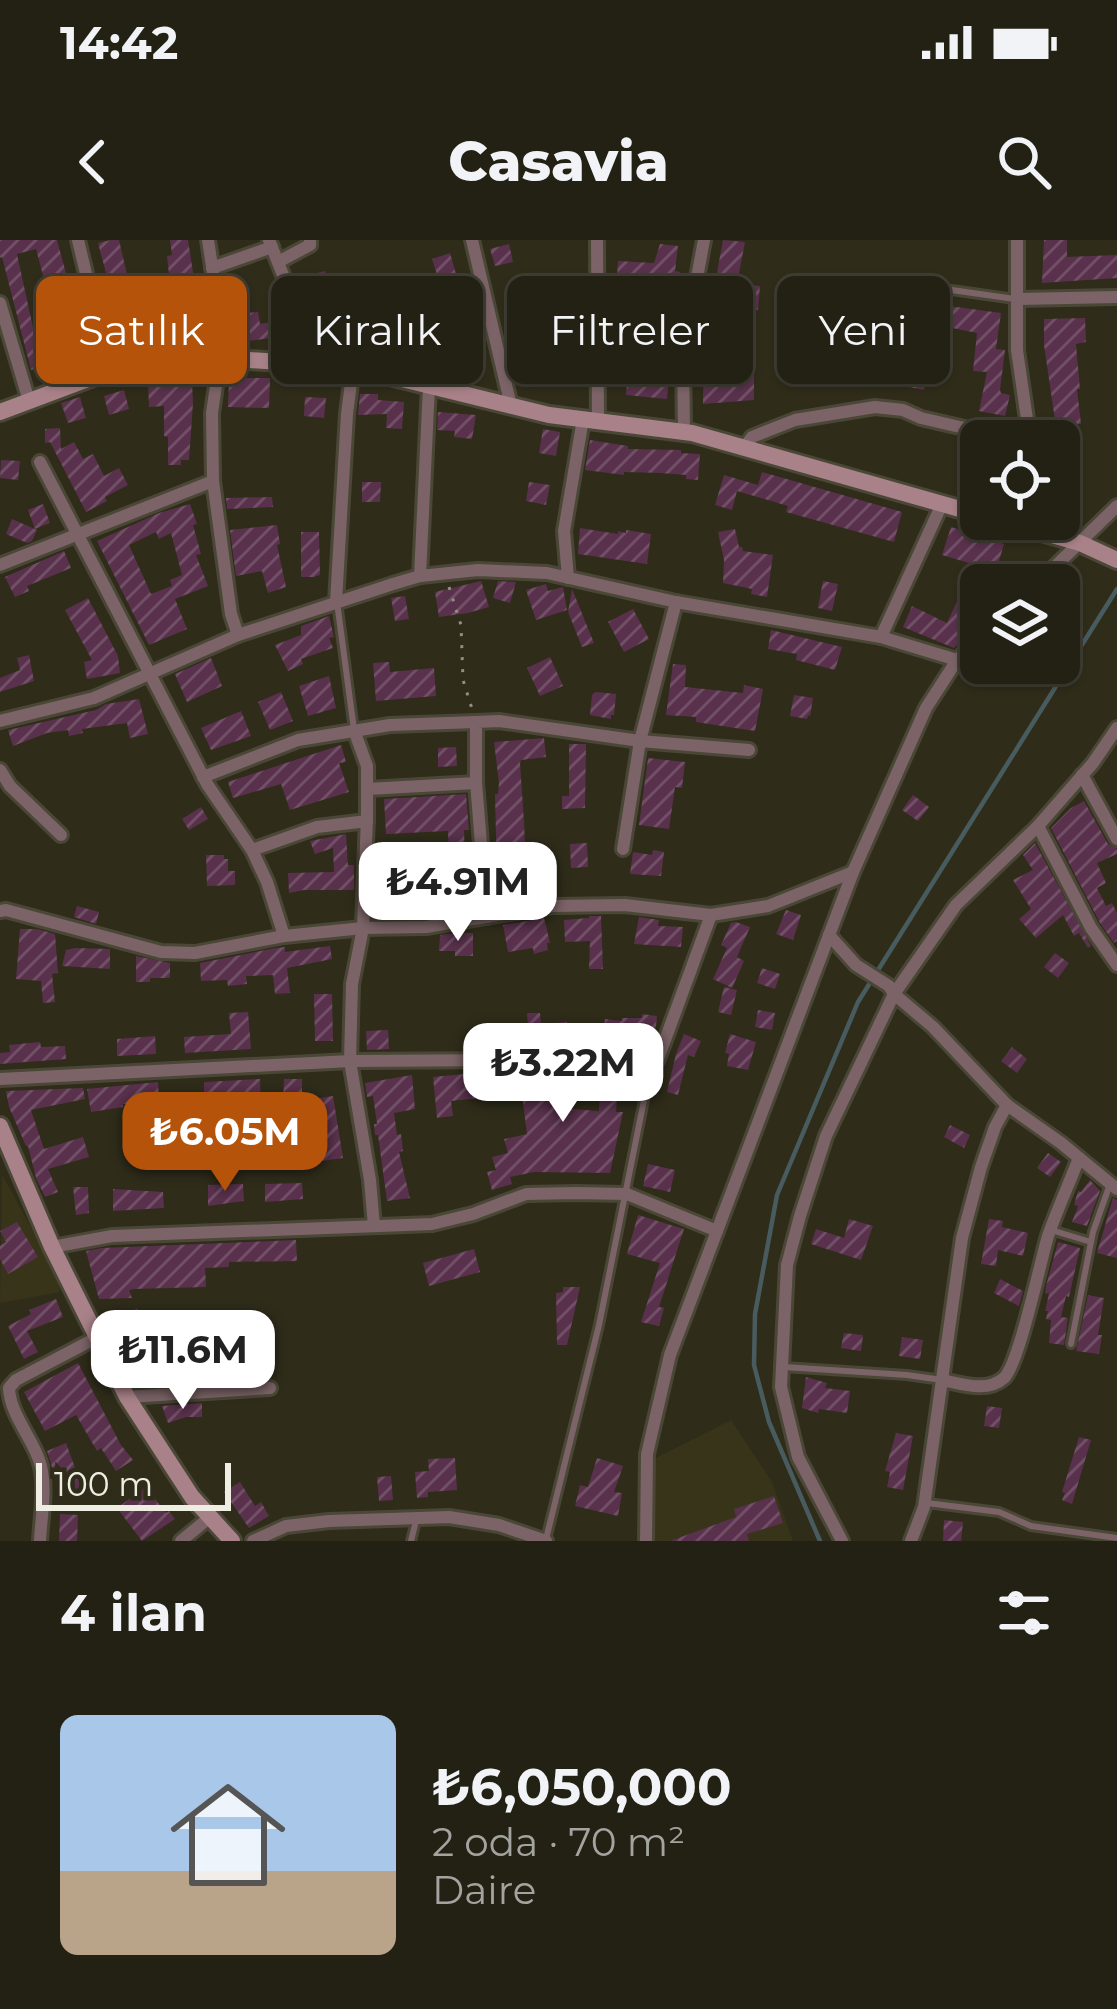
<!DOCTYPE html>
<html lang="tr">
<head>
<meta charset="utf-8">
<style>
	:root { --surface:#232114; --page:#2f2e22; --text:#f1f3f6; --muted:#a3a3a0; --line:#403e34; --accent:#b45309 }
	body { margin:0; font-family:Montserrat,sans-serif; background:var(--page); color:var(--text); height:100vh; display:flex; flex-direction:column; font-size:45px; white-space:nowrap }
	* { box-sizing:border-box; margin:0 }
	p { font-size:39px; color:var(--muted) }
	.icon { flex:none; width:66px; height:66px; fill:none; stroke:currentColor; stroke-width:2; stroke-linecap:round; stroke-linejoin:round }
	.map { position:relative; height:1301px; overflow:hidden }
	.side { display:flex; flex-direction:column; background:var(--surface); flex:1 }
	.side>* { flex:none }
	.hud { position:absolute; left:36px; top:36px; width:1047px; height:108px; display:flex; gap:24px }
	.tools { position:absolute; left:960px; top:180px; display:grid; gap:24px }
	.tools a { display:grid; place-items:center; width:120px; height:120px; border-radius:18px; background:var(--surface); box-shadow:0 3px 9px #0004,0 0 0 3px var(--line); font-size:60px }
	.scale { position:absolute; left:36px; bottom:30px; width:195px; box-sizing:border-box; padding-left:12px; border:6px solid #efeee2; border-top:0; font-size:33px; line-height:42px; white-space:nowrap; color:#efeee2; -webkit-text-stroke:9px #2f2c1a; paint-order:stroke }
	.price { position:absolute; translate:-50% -102px; padding:0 27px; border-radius:24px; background:#fff; color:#222; font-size:39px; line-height:78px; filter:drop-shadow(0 3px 6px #0008) }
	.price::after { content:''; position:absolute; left:50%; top:72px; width:36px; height:27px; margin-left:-18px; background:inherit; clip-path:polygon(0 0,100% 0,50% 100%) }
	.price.selected { background:var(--accent); color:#fff }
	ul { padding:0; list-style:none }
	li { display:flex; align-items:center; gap:36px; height:300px; padding:0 60px }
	li span { display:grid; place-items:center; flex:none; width:336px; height:240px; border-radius:18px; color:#555 }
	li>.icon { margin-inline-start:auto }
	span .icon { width:144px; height:144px; fill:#fffc; stroke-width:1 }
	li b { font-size:51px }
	h2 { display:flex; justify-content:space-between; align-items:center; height:144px; padding:0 60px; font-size:51px }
	.pill { padding:0 42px; border-radius:18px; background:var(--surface); box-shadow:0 3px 9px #0004,0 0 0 3px var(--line); font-size:42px; line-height:108px }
	.pill.selected { background:var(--accent); color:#fff }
	.status { display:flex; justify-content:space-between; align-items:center; height:84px; padding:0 60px; background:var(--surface); direction:ltr }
	.status svg { height:33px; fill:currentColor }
	header { display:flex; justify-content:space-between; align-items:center; height:156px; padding:0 60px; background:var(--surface); font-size:54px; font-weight:800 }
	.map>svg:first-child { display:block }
</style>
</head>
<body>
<div class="status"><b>14:42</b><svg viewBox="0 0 49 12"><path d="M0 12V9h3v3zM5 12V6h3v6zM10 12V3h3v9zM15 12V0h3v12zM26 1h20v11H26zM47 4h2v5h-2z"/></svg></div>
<header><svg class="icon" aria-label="back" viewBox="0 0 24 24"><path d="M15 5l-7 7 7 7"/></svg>Casavia<svg class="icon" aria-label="search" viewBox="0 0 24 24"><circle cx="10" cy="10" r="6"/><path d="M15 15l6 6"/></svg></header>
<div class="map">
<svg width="1117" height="1301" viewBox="0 0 1117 1301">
	<defs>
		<pattern id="building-hatch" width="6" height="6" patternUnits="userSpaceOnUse" patternTransform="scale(3)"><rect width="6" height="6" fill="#59314c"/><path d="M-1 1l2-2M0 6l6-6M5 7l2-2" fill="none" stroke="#714f66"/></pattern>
	</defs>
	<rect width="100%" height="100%" fill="#2f2c1a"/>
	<g fill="#38341a">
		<polygon points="2,935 58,1035 60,1052 0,1063"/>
		<polygon points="731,1180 772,1242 793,1301 650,1301 650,1221"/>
	</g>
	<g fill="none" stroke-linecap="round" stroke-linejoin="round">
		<polyline stroke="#485c60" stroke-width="4.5" points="820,1301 769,1182 754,1125 755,1074 777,955 858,762 1117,349"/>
	</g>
	<g fill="url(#building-hatch)" fill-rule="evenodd">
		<polygon points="0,0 57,0 70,48 48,54 36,9 17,14 37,106 64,99 61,85 84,80 92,121 74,126 73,121 31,130 2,17 0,18"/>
		<polygon points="111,0 119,0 138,82 173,71 167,16 172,15 170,0 188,0 201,84 125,104 98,3"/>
		<polygon points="723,0 745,2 737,44 760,46 758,70 714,67 716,38"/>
		<polygon points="1044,0 1067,0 1067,17 1117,15 1117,38 1042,43"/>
		<polygon points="509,4 513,22 495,26 490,9"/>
		<polygon points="660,4 678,6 675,31 680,32 667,159 626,155 628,131 650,134 660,55 616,52 618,21 654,23"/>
		<polygon points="450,13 466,69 471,67 479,90 482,90 485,112 445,118 442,97 455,95 439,54 436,38 438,38 432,19"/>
		<polygon points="325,31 334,100 321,101 302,53 316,49 313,34"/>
		<polygon points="890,49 935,57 934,64 1001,73 996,109 1005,110 1000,150 1001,153 1010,155 1005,176 979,171 987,132 973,131 977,93 923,82 919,97 907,101 902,121 929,127 924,150 904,146 905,142 874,135"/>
		<polygon points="523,58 535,97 517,103 504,64"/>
		<polygon points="258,72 260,84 287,79 290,97 271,100 271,98 247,101 246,98 229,100 228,74"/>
		<polygon points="1085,78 1086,102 1076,104 1080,149 1077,149 1081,184 1056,187 1044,105 1044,79"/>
		<polygon points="565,82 578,82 578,146 538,145 540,118 565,119"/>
		<polygon points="754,100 754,160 703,164 704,103"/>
		<polygon points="229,138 270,138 269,168 228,167"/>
		<polygon points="192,140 193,163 189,220 181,220 181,225 168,225 168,197 164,196 164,166 149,167 148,143"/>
		<polygon points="124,150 129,169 109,175 104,156"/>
		<polygon points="360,154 378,154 378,160 404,162 402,189 386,188 387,174 358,175"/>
		<polygon points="80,157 86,178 68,183 61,163"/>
		<polygon points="305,157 326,158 324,178 304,176"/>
		<polygon points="438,172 476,175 472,199 454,197 455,191 437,190"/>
		<polygon points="60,188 61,209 74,202 83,219 93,214 104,236 119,228 128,245 105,257 107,261 86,272 50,202 45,203 45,189"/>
		<polygon points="543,189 560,192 556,216 539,213"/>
		<polygon points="590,200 628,206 628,209 681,210 681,213 700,214 698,240 686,239 686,235 661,233 624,232 624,235 585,230"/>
		<polygon points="1,220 20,221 18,240 0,238"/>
		<polygon points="762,232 902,272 894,302 786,272 788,266 737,251 732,270 715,265 724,235 758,245"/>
		<polygon points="362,242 381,242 380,262 362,262"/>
		<polygon points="529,242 550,245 546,265 526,261"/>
		<polygon points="272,257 273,267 227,269 226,258"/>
		<polygon points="43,264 50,283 35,289 28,270"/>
		<path d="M190,264L197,284L193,285L201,314L196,315L208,346L175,359L187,389L149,405L97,301L159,273ZM156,292L159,299L171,293L182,335L170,340L172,346L151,354L129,305Z"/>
		<polygon points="12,279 37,290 32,301 27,303 6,294"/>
		<polygon points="277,285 280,304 277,305 286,347 268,353 262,331 236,336 230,290"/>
		<polygon points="951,287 1004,304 996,331 942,315"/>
		<polygon points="580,288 618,294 618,291 626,293 626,290 651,294 647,324 578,314"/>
		<polygon points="735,289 739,307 742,307 743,311 773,315 767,357 751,354 752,349 723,343 724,320 718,292"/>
		<polygon points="301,292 319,292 320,335 314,337 301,337"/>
		<polygon points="64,311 71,328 27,346 29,351 15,357 5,337"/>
		<polygon points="481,341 489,367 468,373 439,377 435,352"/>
		<polygon points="498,341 516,342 510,363 493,358"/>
		<polygon points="823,341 838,344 832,371 818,368"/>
		<polygon points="546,344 548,351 563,347 567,370 536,380 526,350"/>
		<polygon points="572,349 594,403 582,407 568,372"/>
		<polygon points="405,356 409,379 395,381 391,358"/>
		<polygon points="959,357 977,363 959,403 954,408 903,387 912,366 947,383"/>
		<polygon points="88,358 118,416 120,433 87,439 84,422 92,420 65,370"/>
		<polygon points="633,369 649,399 624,412 608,382"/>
		<polygon points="329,376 334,397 329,398 333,408 301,419 303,424 288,431 275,405 301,395 301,386"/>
		<polygon points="771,390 842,407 835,430 796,420 797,414 768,409"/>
		<polygon points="29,415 34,441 0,452 0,438 20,430 17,418"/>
		<polygon points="550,417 563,446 540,456 527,428"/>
		<polygon points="211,418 222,446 187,462 175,434"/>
		<polygon points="389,422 390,432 434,428 436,456 376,461 373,423"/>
		<polygon points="673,424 686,425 685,447 743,453 744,445 763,449 755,491 696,482 696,477 666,475"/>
		<polygon points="329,436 336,468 308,476 299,446"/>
		<polygon points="281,452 293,481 270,490 258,462"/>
		<polygon points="595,452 616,454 614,475 611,475 611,479 590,475 592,455"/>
		<polygon points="794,455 813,458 810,476 808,475 807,479 790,476"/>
		<polygon points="139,459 148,494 130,498 127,483 82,489 83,493 69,496 68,490 47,493 13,506 8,490 96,470 106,464"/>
		<polygon points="241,471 251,496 211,510 201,488"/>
		<polygon points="544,498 546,517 521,520 520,523 524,582 525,603 521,603 524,637 497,639 495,554 498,554 499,543 494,502"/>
		<polygon points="569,504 586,504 585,568 562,569 562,556 569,556"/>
		<polygon points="341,505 346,522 339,523 349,552 290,570 281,544 233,558 228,542"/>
		<polygon points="456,507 457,526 438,527 438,508"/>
		<polygon points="648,518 685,522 682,548 675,547 669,589 639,585"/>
		<polygon points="466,554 469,590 464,590 466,644 450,645 448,591 386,594 384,559"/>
		<polygon points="913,555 929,567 918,581 902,570"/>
		<polygon points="1084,561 1108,604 1117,609 1117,614 1097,623 1106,643 1097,648 1106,666 1112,663 1117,673 1117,701 1114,703 1100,683 1051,588 1071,568"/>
		<polygon points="201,567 208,579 189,590 182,579"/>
		<polygon points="346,594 348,625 354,625 354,650 304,650 289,653 288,633 334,632 333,608 315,614 310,601"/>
		<polygon points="587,603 588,627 571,628 570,604"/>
		<polygon points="1035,603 1091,706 1088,708 1079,693 1074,696 1063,675 1036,698 1019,679 1031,669 1013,640 1033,630 1023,615"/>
		<polygon points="653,610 664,612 661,636 630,634 633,612 652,615"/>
		<polygon points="206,615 224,615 224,619 228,619 228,631 235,631 235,645 207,646"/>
		<polygon points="77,666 99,672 96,684 74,677"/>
		<polygon points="786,670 801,675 793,700 776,694"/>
		<polygon points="589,676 601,676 603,729 589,729 590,701 565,702 564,680 589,678"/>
		<polygon points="639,677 659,680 658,686 683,687 681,707 634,704"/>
		<polygon points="544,678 550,703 547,703 548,710 534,714 533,708 508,712 503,685"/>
		<polygon points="736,682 750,687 737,717 744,721 732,748 713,739 727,708 721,705 731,683"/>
		<polygon points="20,689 37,689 55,694 58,733 52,734 55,762 43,763 41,741 16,739"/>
		<polygon points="455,693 473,693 473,716 455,716 455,711 439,711 440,695"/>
		<polygon points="330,706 332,719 287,728 290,753 275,754 273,735 246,736 247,744 228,746 227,740 201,741 200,723 276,708 285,707 285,712"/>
		<polygon points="75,708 110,709 110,729 62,726 66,710"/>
		<polygon points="1055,713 1069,723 1058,738 1044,727"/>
		<polygon points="136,716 170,723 170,738 150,738 150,742 136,742"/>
		<polygon points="762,728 780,734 775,749 757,743"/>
		<polygon points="724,747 737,750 731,775 718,772"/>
		<polygon points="314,754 332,754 333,801 315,801"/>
		<polygon points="758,770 775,773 772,790 755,787"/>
		<polygon points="248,772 251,809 185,813 184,797 231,794 229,773"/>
		<polygon points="527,773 540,773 541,784 567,782 568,798 510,801 509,789 528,787"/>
		<polygon points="642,774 657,776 655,796 603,795 605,779 622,781 622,778 642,778"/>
		<polygon points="388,790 389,809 367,810 366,791"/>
		<polygon points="684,794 701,801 694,817 688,815 678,855 667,852 676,814"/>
		<polygon points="730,794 756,802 748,830 727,826 729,814 725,813"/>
		<polygon points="155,796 156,814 117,816 117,799"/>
		<polygon points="40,802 41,807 65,806 66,819 0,824 0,813 10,812 9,805"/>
		<polygon points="1012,807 1027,819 1017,833 1001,821"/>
		<path d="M564,830H619L616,872H623L610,933L534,932L510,937L512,944L492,950L487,932L496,930L492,917L508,913L504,899L527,894L522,855L516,856L513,833ZM570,848L600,849L599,871L572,869Z"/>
		<polygon points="486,832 488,857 451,861 453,876 437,878 433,837"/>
		<polygon points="412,835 415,869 394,873 397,895 401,894 403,911 399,912 410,958 387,961 378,895 375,895 374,884 377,884 373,856 367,857 365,843"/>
		<polygon points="260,839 261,866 259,869 231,872 224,871 224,866 204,867 204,842"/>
		<polygon points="284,839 302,839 302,861 333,856 343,918 322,921 315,871 278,870 278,864 283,864"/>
		<polygon points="158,842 159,862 123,864 123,867 91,872 87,849"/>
		<polygon points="83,848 85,859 31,870 44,909 83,897 89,917 48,929 58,952 45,957 36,938 28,906 26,906 9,867 6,851"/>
		<polygon points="950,885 970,895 964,908 944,897"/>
		<polygon points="1048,913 1061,922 1050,937 1037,928"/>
		<polygon points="648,924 675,930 670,952 643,946"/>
		<polygon points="1090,940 1100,951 1087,986 1072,982 1078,966 1074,965 1078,951 1081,952"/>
		<polygon points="302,943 303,959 265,962 265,944"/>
		<polygon points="243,944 244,961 208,966 208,945"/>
		<polygon points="73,947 88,947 89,973 76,975"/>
		<polygon points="113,949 163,952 164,968 113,971"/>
		<polygon points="1113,958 1117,960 1117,1018 1097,1013"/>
		<polygon points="638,975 684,989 659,1067 664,1068 659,1086 641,1082 660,1023 627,1014"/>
		<polygon points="849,979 873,986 861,1020 811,1004 816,989 844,998"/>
		<polygon points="989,979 1003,981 1002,987 1028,993 1023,1016 998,1010 996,1026 981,1024"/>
		<polygon points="17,982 38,1017 8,1034 0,1019 0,1006 6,1002 0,991"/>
		<polygon points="296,1000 297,1021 229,1022 229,1027 205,1028 206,1047 134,1049 129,1050 132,1058 99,1059 86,1011 102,1008"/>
		<polygon points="1058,1002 1080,1008 1069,1057 1066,1056 1061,1077 1068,1078 1064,1105 1049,1103 1051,1080 1046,1079 1048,1071 1045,1071 1049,1054 1045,1053 1046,1046"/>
		<polygon points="474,1009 480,1032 429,1046 423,1023"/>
		<polygon points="1000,1039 1023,1051 1019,1066 994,1053"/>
		<polygon points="563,1047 580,1047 567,1105 557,1105 556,1053 563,1052"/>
		<polygon points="1088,1055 1104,1058 1098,1095 1102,1095 1099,1114 1076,1111"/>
		<polygon points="56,1059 63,1077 27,1091 38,1112 24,1119 8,1086 31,1074 29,1070"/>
		<polygon points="137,1069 146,1088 125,1097 117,1078"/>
		<polygon points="844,1093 863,1095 861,1111 841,1108"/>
		<polygon points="902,1097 923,1100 920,1119 899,1116"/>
		<polygon points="234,1100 236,1125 192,1127 191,1101"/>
		<polygon points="78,1123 121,1205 133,1220 116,1231 101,1208 97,1211 76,1175 45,1191 24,1152"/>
		<polygon points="806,1137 827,1143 825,1148 850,1151 847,1173 819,1169 818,1173 802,1168"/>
		<polygon points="202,1163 202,1177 186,1177 168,1183 162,1166"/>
		<polygon points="987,1166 1002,1168 999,1188 984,1186"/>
		<polygon points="896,1193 913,1196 903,1250 887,1247 890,1232 885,1231"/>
		<polygon points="1079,1197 1091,1200 1072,1264 1062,1260 1065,1253 1062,1252"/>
		<polygon points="66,1203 78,1236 82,1235 85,1246 60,1254 47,1211"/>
		<polygon points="455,1218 457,1250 428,1252 428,1257 417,1258 415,1232 429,1231 428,1219"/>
		<polygon points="597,1218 623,1226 614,1252 622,1253 618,1276 575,1266 580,1245 588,1247"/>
		<polygon points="391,1236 393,1260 379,1261 377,1237"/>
		<polygon points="240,1242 255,1266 261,1262 269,1276 249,1288 224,1252"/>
		<polygon points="149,1244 155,1253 152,1255 166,1273 169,1271 175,1279 142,1301 117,1268"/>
		<polygon points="774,1256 783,1283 747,1294 749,1301 670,1301 736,1277 734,1269"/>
		<polygon points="60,1274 78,1275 77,1301 59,1301"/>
		<polygon points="944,1280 963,1282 961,1301 943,1301"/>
	</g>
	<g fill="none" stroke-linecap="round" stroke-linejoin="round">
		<g stroke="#4a4736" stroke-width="12">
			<g id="lane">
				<polyline points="870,106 877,43 881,40 1015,59"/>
				<polyline points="337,362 354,490"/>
				<polyline points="1051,990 1091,1002"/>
				<polyline points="1071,1104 1093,992 1110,944"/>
				<polyline points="784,1127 907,1135 942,1140"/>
				<polyline points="927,1263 999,1272 1031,1286 1117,1298"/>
				<polyline points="546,1299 599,1085 649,835 656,822"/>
				<polyline points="411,1301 416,1281"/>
			</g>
		</g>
		<g stroke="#4a4736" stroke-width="18">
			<g id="street">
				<polyline points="78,0 100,93 112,130"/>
				<polyline points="208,0 216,52 220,118 212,173 213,241 231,374 238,395"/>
				<polyline points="269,0 319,125"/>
				<polyline points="472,0 511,166"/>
				<polyline points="597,0 598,181"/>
				<polyline points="1017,0 1017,110 1030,200"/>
				<polyline points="278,22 310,5 310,0"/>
				<polyline points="212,28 272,7"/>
				<polyline points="1018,59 1117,57"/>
				<polyline points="0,63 29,161"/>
				<polyline points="684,192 683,113 704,0"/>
				<polyline points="744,208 752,197 795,180 875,167 903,170 921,178 986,193 1030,197"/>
				<polyline points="40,222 207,544 252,610 267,642 284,696"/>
				<polyline points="0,325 213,241"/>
				<polyline points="420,336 429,146"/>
				<polyline points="568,338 564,291 583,179"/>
				<polyline points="1036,345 1117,266"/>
				<polyline points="336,362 347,174 353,127"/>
				<polyline points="881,397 942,264"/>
				<polyline points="0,481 94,458 238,395 393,344 420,336 478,330 547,333 676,362 881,397 957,420"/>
				<polyline points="354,490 367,526 367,576 363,688 352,744 350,821 370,940 374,986"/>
				<polyline points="0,530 10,546 61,595"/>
				<polyline points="1082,535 1117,599"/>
				<polyline points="203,537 298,500 390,485 476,482"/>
				<polyline points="367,549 476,543"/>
				<polyline points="1038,586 1091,688 1117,725"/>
				<polyline points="623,609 640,501 676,362"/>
				<polyline points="252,610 317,587 367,581"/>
				<polyline points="0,671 6,670 161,712 195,713 284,696 363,688 426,687 552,666 625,665 711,675 768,666 853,632"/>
				<polyline points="487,677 476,543 476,482 499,481 640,501 749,510"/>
				<polyline points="829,695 856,725 889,746 894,754 933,787 1007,865 1061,903 1117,949"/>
				<polyline points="0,839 350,821 658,819 711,675"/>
				<polyline points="52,1007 112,996 432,984 473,974 526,954 576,953 627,954 717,991"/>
				<path d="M942,1140C962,1144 987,1153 1004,1138C1019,1124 1040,1023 1048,996C1057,970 1069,944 1079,918"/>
				<polyline points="127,1157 270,1148"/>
				<path d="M40,1301C41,1279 46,1253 42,1231C37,1202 10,1177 9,1148L16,1140L98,1097"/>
				<polyline points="181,1301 210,1277"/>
				<polyline points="253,1301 286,1286 329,1281 449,1277 499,1285 546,1301"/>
				<polyline points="646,1301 647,1214 670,1115 853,632 926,468 957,420 981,397"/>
				<polyline points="842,1301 798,1217 781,1147 787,1025 800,976 826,896 894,754 956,665 1038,586 1093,523 1117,488"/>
				<polyline points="911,1301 924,1267 962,998 981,927 995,887 1007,865"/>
			</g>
		</g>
		<g stroke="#4a4736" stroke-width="22">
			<g id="secondary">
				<polyline points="0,172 112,130 220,118 353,127 549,175 692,193 981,275"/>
				<polyline points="996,279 1080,303 1117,320"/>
				<polyline points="0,886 52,1007 127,1157 192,1257 232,1301"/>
			</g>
		</g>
		<polyline stroke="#918f80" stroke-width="3" stroke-dasharray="3 9" stroke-linecap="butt" points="449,347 461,385 463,440 473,472"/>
		<use href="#lane" stroke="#7b6367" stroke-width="6"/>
		<use href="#street" stroke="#7b6367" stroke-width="12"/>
		<use href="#secondary" stroke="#a88288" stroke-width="16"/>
	</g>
</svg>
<div class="tools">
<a><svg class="icon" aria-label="locate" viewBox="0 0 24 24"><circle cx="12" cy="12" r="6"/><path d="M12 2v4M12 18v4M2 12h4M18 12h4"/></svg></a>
<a><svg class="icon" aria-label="layers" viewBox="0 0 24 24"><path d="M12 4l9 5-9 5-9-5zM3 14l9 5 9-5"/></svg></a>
</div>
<div class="scale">100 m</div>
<b class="price" style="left:458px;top:704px">₺4.91M</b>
<b class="price" style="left:563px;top:885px">₺3.22M</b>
<b class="price selected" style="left:225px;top:954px">₺6.05M</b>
<b class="price" style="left:183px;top:1172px">₺11.6M</b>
<div class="hud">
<a class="pill selected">Satılık</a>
<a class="pill">Kiralık</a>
<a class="pill">Filtreler</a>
<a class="pill">Yeni</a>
</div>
</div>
<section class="side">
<h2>4 ilan<svg class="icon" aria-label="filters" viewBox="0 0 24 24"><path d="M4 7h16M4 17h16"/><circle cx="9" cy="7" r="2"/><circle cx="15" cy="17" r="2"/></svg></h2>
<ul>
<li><span style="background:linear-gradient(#a9c7e8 65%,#b9a48a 0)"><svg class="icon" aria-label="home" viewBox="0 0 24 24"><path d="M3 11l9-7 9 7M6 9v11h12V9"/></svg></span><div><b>₺6,050,000</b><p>2 oda · 70 m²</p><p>Daire</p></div></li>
</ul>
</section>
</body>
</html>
